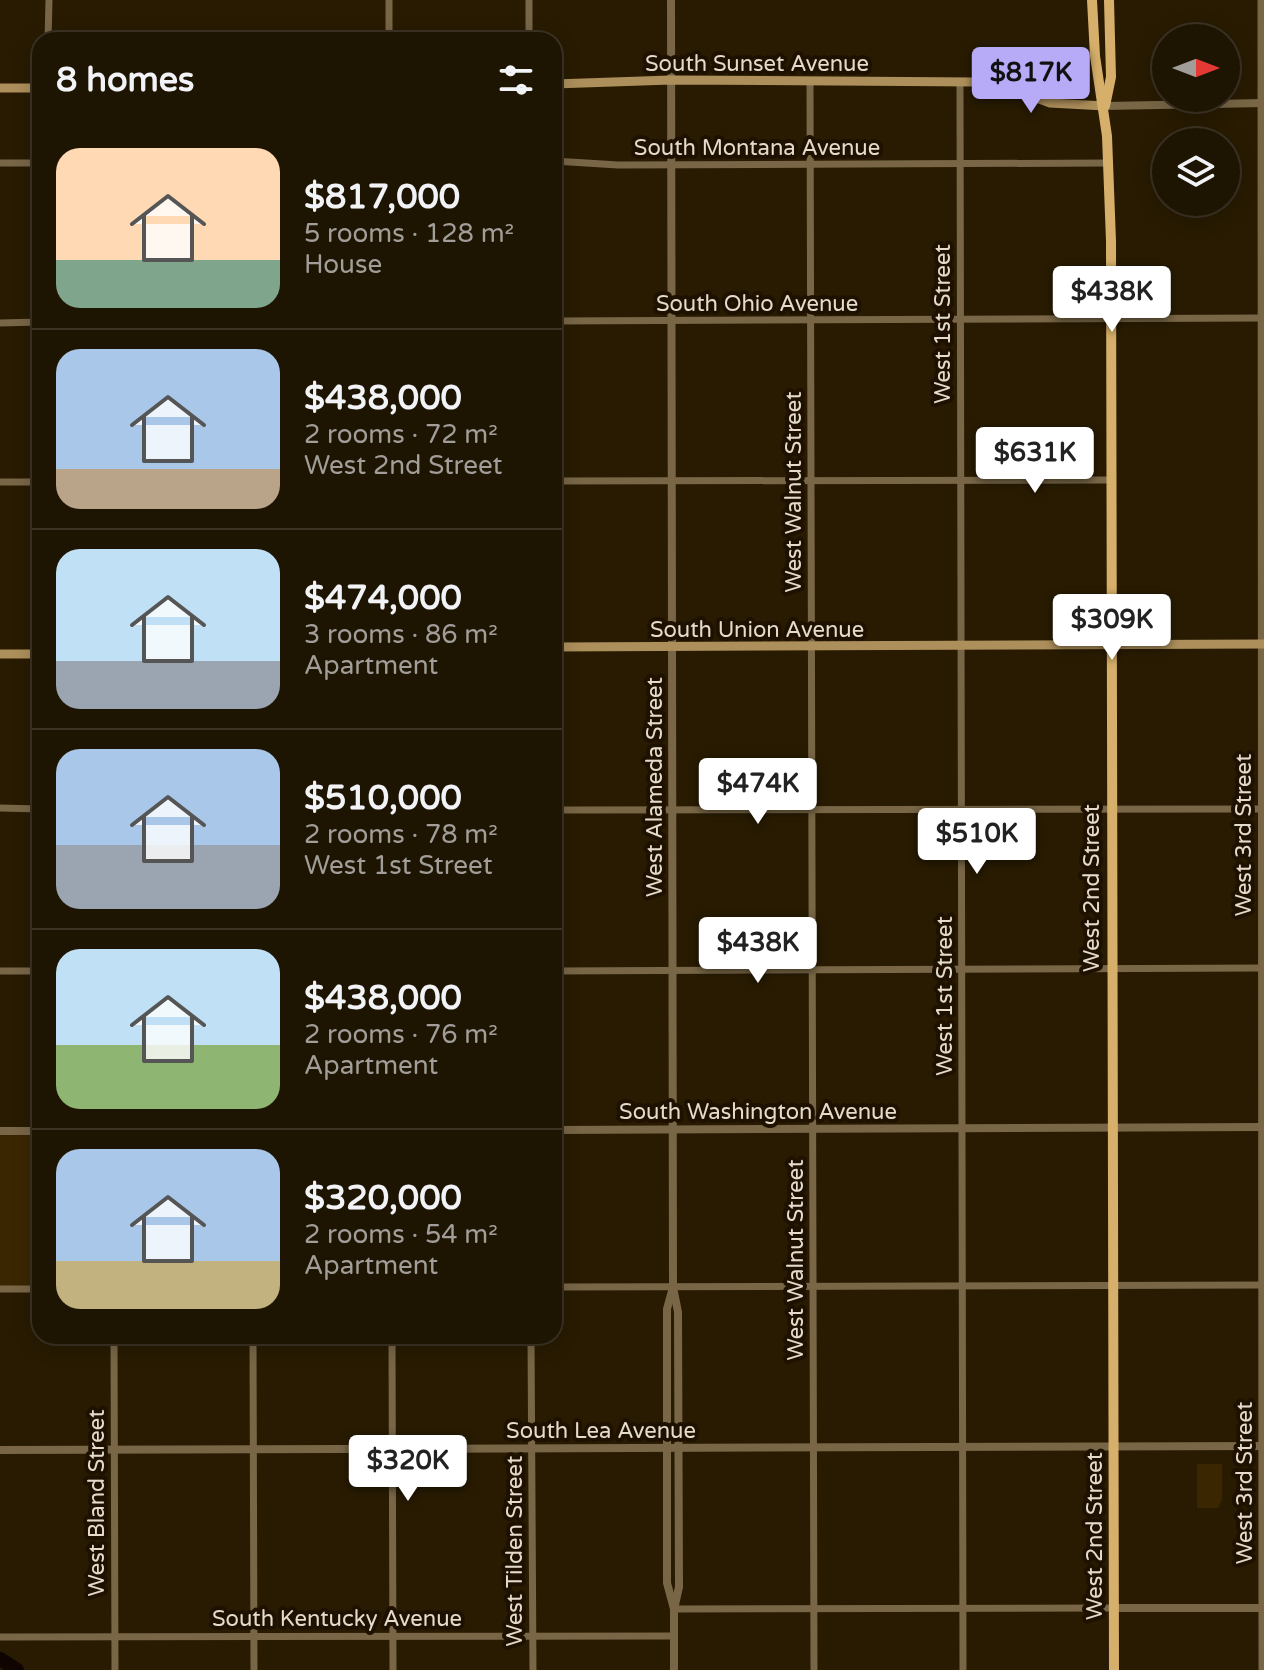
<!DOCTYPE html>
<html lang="en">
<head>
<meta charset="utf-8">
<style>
	:root { --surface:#1e1402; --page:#2b2111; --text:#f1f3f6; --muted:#a19e99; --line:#3c3324; --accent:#b7abf8 }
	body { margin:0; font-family:"Varela Round",sans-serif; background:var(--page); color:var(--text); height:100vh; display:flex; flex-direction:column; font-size:30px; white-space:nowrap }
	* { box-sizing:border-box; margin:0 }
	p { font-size:26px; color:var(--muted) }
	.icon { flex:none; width:44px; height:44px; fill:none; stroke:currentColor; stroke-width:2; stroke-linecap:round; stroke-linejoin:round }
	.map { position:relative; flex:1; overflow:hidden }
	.drawer { position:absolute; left:32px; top:32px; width:530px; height:1312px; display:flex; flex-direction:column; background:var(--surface); border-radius:24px; box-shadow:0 4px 20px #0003,0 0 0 2px var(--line) }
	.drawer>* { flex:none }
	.needle { width:52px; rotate:90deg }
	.fabs { position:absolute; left:1152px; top:24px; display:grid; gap:16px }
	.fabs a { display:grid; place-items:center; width:88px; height:88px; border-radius:50%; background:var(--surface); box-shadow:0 4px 20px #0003,0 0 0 2px var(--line); font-size:40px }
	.price { position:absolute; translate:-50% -68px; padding:0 18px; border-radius:8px; background:#fff; color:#222; font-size:26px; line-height:52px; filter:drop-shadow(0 2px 4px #0008) }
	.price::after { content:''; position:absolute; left:50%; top:48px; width:24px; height:18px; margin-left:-12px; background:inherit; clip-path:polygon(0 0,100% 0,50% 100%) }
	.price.on { background:var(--accent); color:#111 }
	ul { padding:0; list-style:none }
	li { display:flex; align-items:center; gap:24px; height:200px; padding:0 24px }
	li+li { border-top:2px solid var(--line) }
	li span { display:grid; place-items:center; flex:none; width:224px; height:160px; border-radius:24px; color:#555 }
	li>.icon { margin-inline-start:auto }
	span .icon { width:96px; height:96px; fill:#fffc; stroke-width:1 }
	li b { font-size:34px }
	h2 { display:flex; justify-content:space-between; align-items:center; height:96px; padding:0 24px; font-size:34px }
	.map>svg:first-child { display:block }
</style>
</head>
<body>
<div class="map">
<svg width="1264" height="1670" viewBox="0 0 1264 1670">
	<rect width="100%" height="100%" fill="#281b02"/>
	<g fill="#3a2600">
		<rect x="0" y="1131" width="40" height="158"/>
		<polygon points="1197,1464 1222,1464 1222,1500 1218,1508 1197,1508"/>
	</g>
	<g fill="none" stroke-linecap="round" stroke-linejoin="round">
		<polyline stroke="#0f0400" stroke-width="14" points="0,1659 17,1670"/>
		<g stroke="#786646" stroke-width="7">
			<polyline points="389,0 389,40"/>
			<polyline points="529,0 529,40"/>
			<polyline points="1261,0 1262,1670"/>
			<polyline points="48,40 49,0"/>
			<polyline points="810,81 814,1670"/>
			<polyline points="960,82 963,1670"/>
			<polyline points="554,161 618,165 1109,163"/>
			<polyline points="0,163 40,163"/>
			<polyline points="554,321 1264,318"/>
			<polyline points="0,323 40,322"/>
			<polyline points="554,481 1110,480"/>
			<polyline points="0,482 40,482"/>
			<polyline points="0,808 40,809"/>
			<polyline points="554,810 1264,809"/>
			<polyline points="0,971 40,971"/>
			<polyline points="554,971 1264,968"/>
			<polyline points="554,1287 1264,1285"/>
			<polyline points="0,1289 40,1289"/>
			<polyline points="114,1336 115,1670"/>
			<polyline points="253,1336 254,1670"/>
			<polyline points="392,1336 393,1670"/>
			<polyline points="531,1336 533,1670"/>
			<polyline points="674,1609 1114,1608"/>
			<polyline points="0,1637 674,1636"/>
		</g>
		<g stroke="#786646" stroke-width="8">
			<polyline points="671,0 673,1287 678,1312 679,1587 674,1609 674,1670"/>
			<polyline points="1105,106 1264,103"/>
			<polyline points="554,1130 1264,1127"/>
			<polyline points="0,1131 40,1131"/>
			<polyline points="673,1287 667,1309 667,1583 674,1609"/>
			<polyline points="0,1450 1264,1446"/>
			<polyline points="1114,1608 1264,1608"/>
		</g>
		<g stroke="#ad8f5b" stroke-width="9">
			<polyline points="554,84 671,80 976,82 1004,86 1050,103 1105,106"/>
			<polyline points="0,88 40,88"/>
			<polyline points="554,647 1264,644"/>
			<polyline points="0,654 40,654"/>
		</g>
		<g stroke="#d6af6a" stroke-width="10">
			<polyline points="1092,0 1095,56 1107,136 1111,241 1114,1670"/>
			<polyline points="1105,106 1111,77 1109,0"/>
		</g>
	</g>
	<g text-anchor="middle" stroke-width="8" stroke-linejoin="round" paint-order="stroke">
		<g font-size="22" fill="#e4dbcc" stroke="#1f1100">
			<text x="757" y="71">South Sunset Avenue</text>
			<text x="757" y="155">South Montana Avenue</text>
			<text x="757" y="311">South Ohio Avenue</text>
			<text transform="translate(942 324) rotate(-90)" y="8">West 1st Street</text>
			<text transform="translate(793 492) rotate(-90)" y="8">West Walnut Street</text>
			<text x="757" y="637">South Union Avenue</text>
			<text transform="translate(654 787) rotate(-90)" y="8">West Alameda Street</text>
			<text transform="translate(1243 835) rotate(-90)" y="8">West 3rd Street</text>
			<text transform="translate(1091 888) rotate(-90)" y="8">West 2nd Street</text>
			<text transform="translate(944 996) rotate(-90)" y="8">West 1st Street</text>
			<text x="758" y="1119">South Washington Avenue</text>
			<text transform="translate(795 1260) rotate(-90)" y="8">West Walnut Street</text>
			<text x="601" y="1438">South Lea Avenue</text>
			<text transform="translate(1244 1483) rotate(-90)" y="8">West 3rd Street</text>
			<text transform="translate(96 1503) rotate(-90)" y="8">West Bland Street</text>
			<text transform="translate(1094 1536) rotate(-90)" y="8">West 2nd Street</text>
			<text transform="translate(514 1551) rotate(-90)" y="8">West Tilden Street</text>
			<text x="337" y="1626">South Kentucky Avenue</text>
		</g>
	</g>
</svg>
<div class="fabs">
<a><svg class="needle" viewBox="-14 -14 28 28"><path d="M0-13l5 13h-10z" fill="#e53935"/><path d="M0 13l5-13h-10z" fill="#a19e99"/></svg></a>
<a><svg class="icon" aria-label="layers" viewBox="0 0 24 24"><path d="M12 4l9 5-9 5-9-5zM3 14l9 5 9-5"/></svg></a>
</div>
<b class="price on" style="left:1031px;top:115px">$817K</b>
<b class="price" style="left:1112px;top:334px">$438K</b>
<b class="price" style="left:1035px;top:495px">$631K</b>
<b class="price" style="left:1112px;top:662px">$309K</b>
<b class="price" style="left:758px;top:826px">$474K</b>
<b class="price" style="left:977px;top:876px">$510K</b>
<b class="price" style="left:758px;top:985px">$438K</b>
<b class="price" style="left:408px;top:1503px">$320K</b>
<section class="drawer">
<h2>8 homes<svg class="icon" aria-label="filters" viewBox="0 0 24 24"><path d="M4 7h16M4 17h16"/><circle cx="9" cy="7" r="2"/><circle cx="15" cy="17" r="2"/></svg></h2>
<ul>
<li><span style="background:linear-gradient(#ffd9b3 70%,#7fa58c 0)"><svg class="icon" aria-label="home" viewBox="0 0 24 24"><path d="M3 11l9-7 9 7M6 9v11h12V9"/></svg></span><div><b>$817,000</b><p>5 rooms · 128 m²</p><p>House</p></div></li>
<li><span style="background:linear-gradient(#a9c7e8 75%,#b9a48a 0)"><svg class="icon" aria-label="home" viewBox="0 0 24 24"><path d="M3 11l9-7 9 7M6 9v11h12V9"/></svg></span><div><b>$438,000</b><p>2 rooms · 72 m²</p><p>West 2nd Street</p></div></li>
<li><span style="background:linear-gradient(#bfe0f5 70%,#9aa5b1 0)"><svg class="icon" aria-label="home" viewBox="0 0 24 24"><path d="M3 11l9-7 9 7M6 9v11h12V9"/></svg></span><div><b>$474,000</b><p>3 rooms · 86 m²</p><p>Apartment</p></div></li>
<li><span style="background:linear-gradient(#a9c7e8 60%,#9aa5b1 0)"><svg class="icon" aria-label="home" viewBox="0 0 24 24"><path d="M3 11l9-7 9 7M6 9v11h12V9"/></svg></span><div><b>$510,000</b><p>2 rooms · 78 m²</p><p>West 1st Street</p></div></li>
<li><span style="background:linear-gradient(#bfe0f5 60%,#8fb573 0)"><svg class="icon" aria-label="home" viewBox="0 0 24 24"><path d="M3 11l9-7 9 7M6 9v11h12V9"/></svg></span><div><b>$438,000</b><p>2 rooms · 76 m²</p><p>Apartment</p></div></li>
<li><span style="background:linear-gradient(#a9c7e8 70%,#c2b280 0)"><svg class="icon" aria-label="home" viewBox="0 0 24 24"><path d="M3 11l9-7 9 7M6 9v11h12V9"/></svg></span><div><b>$320,000</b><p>2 rooms · 54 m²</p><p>Apartment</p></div></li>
</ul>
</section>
</div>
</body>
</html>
